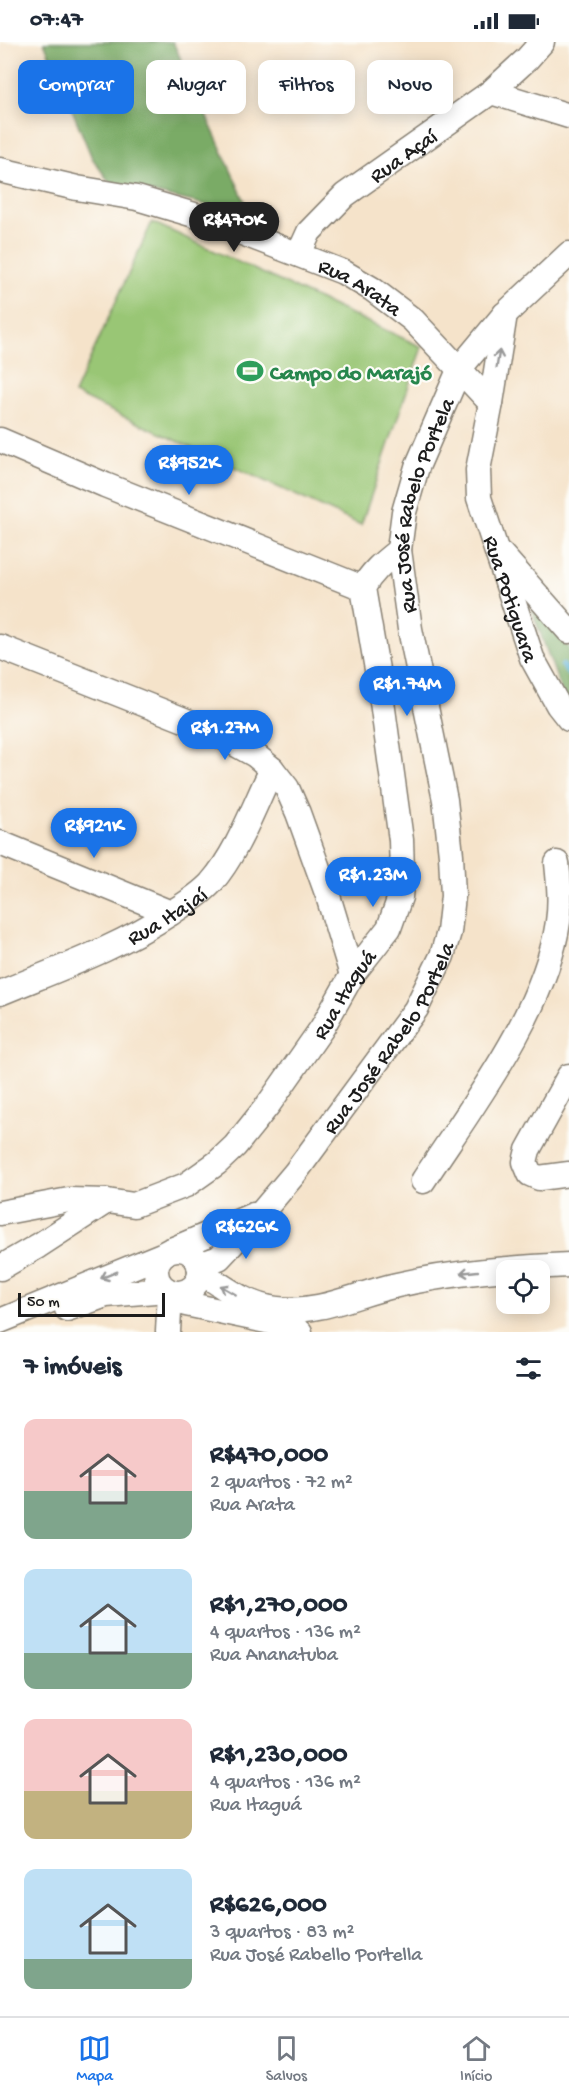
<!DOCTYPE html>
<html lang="pt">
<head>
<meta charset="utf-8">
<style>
	:root { --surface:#fff; --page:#f6f6f7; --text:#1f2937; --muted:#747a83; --line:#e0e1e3; --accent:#1a73e8 }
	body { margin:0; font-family:"Gochi Hand",sans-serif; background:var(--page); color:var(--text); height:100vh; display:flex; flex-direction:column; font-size:22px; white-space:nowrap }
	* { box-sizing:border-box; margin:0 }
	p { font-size:20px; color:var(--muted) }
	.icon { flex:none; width:33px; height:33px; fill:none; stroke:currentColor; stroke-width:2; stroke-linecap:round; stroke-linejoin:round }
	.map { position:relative; height:1290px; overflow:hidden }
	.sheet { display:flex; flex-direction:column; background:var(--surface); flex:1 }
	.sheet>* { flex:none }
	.hud { position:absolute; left:18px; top:18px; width:534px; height:54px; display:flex; gap:12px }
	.tools { position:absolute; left:496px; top:1218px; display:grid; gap:12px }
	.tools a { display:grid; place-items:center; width:54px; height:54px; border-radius:12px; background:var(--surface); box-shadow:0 3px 15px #0003; font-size:30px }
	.scale { position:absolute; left:18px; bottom:15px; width:147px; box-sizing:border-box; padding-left:6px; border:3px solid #1c1c1c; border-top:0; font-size:16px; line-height:21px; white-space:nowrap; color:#1c1c1c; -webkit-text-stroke:4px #fdfcf7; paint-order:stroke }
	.price { position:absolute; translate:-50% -51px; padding:0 14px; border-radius:21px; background:var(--accent); color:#fff; font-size:20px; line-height:39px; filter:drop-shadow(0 2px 3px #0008) }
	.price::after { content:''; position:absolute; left:50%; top:36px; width:18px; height:14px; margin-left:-9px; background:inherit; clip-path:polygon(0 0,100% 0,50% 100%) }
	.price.selected { background:#222; color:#fff }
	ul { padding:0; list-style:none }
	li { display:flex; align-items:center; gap:18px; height:150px; padding:0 24px }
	li span { display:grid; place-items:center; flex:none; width:168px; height:120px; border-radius:12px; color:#555 }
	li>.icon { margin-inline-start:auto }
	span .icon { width:72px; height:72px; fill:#fffc; stroke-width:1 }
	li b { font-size:26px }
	h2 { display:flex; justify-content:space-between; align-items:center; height:72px; padding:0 24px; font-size:26px }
	.tag { padding:0 21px; border-radius:12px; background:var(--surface); box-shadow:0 3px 15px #0003; font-size:21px; line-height:54px }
	.tag.selected { background:var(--accent); color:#fff }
	.status { display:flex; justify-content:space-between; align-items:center; height:42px; padding:0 30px; background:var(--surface); direction:ltr }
	.status svg { height:16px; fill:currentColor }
	.tab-bar { display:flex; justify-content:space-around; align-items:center; height:84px; border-top:2px solid var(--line); background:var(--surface); font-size:16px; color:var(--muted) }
	.tab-bar a { display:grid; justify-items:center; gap:3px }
	.tab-bar .selected { color:var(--accent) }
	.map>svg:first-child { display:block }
</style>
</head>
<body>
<div class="status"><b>07:47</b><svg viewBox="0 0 49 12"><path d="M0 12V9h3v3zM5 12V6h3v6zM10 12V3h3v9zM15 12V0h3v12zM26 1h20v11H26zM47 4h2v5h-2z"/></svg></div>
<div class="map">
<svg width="569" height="1290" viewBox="0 0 569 1290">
	<rect width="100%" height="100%" fill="#fdfcf7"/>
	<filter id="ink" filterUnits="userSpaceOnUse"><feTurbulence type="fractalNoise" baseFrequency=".0167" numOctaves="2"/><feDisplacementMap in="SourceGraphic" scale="12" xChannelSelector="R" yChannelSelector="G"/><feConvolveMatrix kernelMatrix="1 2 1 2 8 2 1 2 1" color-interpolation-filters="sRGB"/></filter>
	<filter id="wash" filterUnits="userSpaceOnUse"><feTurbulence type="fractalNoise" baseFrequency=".008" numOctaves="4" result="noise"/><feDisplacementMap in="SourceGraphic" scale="24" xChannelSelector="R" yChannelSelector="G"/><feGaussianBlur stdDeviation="1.35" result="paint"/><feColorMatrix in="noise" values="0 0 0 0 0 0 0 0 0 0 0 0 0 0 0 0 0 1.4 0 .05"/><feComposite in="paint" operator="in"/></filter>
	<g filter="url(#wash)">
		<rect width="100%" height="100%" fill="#f5e3ca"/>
		<polygon fill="#99c674" stroke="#5a7148" stroke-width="1.5" points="152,180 422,305 361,483 74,352"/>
		<g fill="#7aab66" stroke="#4b6441" stroke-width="1.5">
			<polygon points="44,0 173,0 251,173 110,141 92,116"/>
			<polygon points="532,569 544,576 569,606 569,661 563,653"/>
		</g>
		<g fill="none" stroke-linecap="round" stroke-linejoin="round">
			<polyline stroke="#5cb1d9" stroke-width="6" points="563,624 569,632"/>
		</g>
	</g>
	<g filter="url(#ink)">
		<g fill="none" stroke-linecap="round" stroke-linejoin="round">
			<g stroke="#888073" stroke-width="27">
				<g id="minor">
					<polyline points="491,50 569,74"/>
					<path id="s1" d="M0,128L77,146L137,156L201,175L343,230L372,247L413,278L491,361"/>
					<path id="s2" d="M299,212L309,190L345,153L491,50L527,17L542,0"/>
					<path id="s3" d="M505,272L491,361L478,428L479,456L532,616L558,663L569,677"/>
					<polyline points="0,398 105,443 363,546"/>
					<polyline points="501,512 569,589"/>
					<polyline points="0,605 212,689 255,713 272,727 287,746 298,771 328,854 352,933"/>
					<polyline points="0,801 171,871"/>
					<path id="s4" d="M0,951C58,927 118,906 171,871C185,862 200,853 211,841C238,810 254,764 272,727"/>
					<polyline points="569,1034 528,1108 525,1120 530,1132 539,1136 569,1132"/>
					<path d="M423,1139C472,1064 545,969 558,880C561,860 559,841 557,821"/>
					<path id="s5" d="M0,1171L69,1158L107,1159L134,1163L186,1143L217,1121L235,1104L268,1063L322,986L352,933L389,886L400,855L402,830L401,798L380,645L363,546C372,529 384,520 399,508"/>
					<polyline points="174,1207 253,1173"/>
					<circle cx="178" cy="1229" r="22"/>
					<path id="s6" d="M199,1223L219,1216L263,1169L295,1131L416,967L442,914L449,890L453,854L451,813L445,758L410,587L399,508L404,470L417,425L460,326L505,272L569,212"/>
					<polyline points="0,1226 38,1204 107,1159"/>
					<path d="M200,1229C223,1245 248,1264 277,1267C320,1272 356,1252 397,1243C454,1230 511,1226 569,1223"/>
					<polyline points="175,1251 186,1262 271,1280 300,1290"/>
					<polyline points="67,1267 106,1253 167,1248"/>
					<polyline points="0,1279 164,1212"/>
					<polyline points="168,1290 170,1250"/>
				</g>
			</g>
			<use href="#minor" stroke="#fff" stroke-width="24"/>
		</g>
		<defs><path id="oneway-shaft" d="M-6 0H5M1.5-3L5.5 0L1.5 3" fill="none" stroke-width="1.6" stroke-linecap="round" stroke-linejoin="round" transform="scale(1.5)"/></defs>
		<g stroke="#999">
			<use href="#oneway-shaft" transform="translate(498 317) rotate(-81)"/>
			<use href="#oneway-shaft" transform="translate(469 1230) rotate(174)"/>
			<use href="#oneway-shaft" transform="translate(109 1233) rotate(158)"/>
			<use href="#oneway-shaft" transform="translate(228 1248) rotate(-150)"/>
		</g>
	</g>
	<defs>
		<g id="stadium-bare" transform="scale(2.07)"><path d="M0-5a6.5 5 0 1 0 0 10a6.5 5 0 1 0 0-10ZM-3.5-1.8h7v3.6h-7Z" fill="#2e9e5b" stroke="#fdfcf7" stroke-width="2.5" paint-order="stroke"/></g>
	</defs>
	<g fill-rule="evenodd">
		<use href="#stadium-bare" x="250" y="329"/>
	</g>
	<g text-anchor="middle" stroke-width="4.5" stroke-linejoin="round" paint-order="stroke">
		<g font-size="22" fill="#1c1c1c" stroke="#fdfcf7">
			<text dy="8" stroke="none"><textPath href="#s2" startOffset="146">Rua Açaí</textPath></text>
			<text dy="8" stroke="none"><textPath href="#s1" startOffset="381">Rua Arata</textPath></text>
			<text dy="8" stroke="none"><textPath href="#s6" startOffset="858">Rua José Rabelo Portela</textPath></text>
			<text dy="8" stroke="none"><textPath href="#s3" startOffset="292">Rua Potiguara</textPath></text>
			<text dy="8" stroke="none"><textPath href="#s4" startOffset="184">Rua Itajaí</textPath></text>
			<text dy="8" stroke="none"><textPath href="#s5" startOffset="441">Rua Itaguá</textPath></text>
			<text dy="8" stroke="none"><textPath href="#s6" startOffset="300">Rua José Rabelo Portela</textPath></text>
		</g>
		<g font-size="22" font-weight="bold" fill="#27864d" stroke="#fdfcf7" text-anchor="start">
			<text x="270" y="337">Campo do Marajó</text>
		</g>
	</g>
</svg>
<div class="tools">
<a><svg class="icon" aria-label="locate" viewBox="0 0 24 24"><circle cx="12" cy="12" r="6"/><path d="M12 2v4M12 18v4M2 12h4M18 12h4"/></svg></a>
</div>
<div class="scale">50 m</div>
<b class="price selected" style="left:234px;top:211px">R$470K</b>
<b class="price" style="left:189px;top:454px">R$952K</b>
<b class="price" style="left:407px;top:675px">R$1.74M</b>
<b class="price" style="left:225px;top:719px">R$1.27M</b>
<b class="price" style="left:94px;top:817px">R$921K</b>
<b class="price" style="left:373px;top:866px">R$1.23M</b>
<b class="price" style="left:246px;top:1218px">R$626K</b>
<div class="hud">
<a class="tag selected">Comprar</a>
<a class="tag">Alugar</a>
<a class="tag">Filtros</a>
<a class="tag">Novo</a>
</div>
</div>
<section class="sheet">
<h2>7 imóveis<svg class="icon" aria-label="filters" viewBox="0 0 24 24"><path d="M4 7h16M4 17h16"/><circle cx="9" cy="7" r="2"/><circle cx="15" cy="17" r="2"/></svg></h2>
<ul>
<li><span style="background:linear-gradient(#f6c9c9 60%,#7fa58c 0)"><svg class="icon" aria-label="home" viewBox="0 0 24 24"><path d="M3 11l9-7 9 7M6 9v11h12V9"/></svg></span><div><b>R$470,000</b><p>2 quartos · 72 m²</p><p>Rua Arata</p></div></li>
<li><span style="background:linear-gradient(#bfe0f5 70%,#7fa58c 0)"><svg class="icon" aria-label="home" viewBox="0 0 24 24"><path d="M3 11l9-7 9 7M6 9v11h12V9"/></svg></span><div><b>R$1,270,000</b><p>4 quartos · 136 m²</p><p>Rua Ananatuba</p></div></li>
<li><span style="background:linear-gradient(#f6c9c9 60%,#c2b280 0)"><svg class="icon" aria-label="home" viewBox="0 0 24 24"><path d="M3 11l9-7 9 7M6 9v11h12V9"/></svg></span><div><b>R$1,230,000</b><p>4 quartos · 136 m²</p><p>Rua Itaguá</p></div></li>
<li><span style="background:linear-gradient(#bfe0f5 75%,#7fa58c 0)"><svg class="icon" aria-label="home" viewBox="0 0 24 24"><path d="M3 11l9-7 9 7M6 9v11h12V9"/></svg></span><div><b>R$626,000</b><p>3 quartos · 83 m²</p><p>Rua José Rabello Portella</p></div></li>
</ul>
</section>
<nav class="tab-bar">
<a class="selected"><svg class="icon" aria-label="map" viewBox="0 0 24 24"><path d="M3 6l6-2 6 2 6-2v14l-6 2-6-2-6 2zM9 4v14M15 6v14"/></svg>Mapa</a>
<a><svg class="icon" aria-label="saved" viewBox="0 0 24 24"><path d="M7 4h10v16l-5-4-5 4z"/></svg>Salvos</a>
<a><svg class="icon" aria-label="home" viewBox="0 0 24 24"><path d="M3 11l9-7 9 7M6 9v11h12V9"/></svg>Início</a>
</nav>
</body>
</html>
